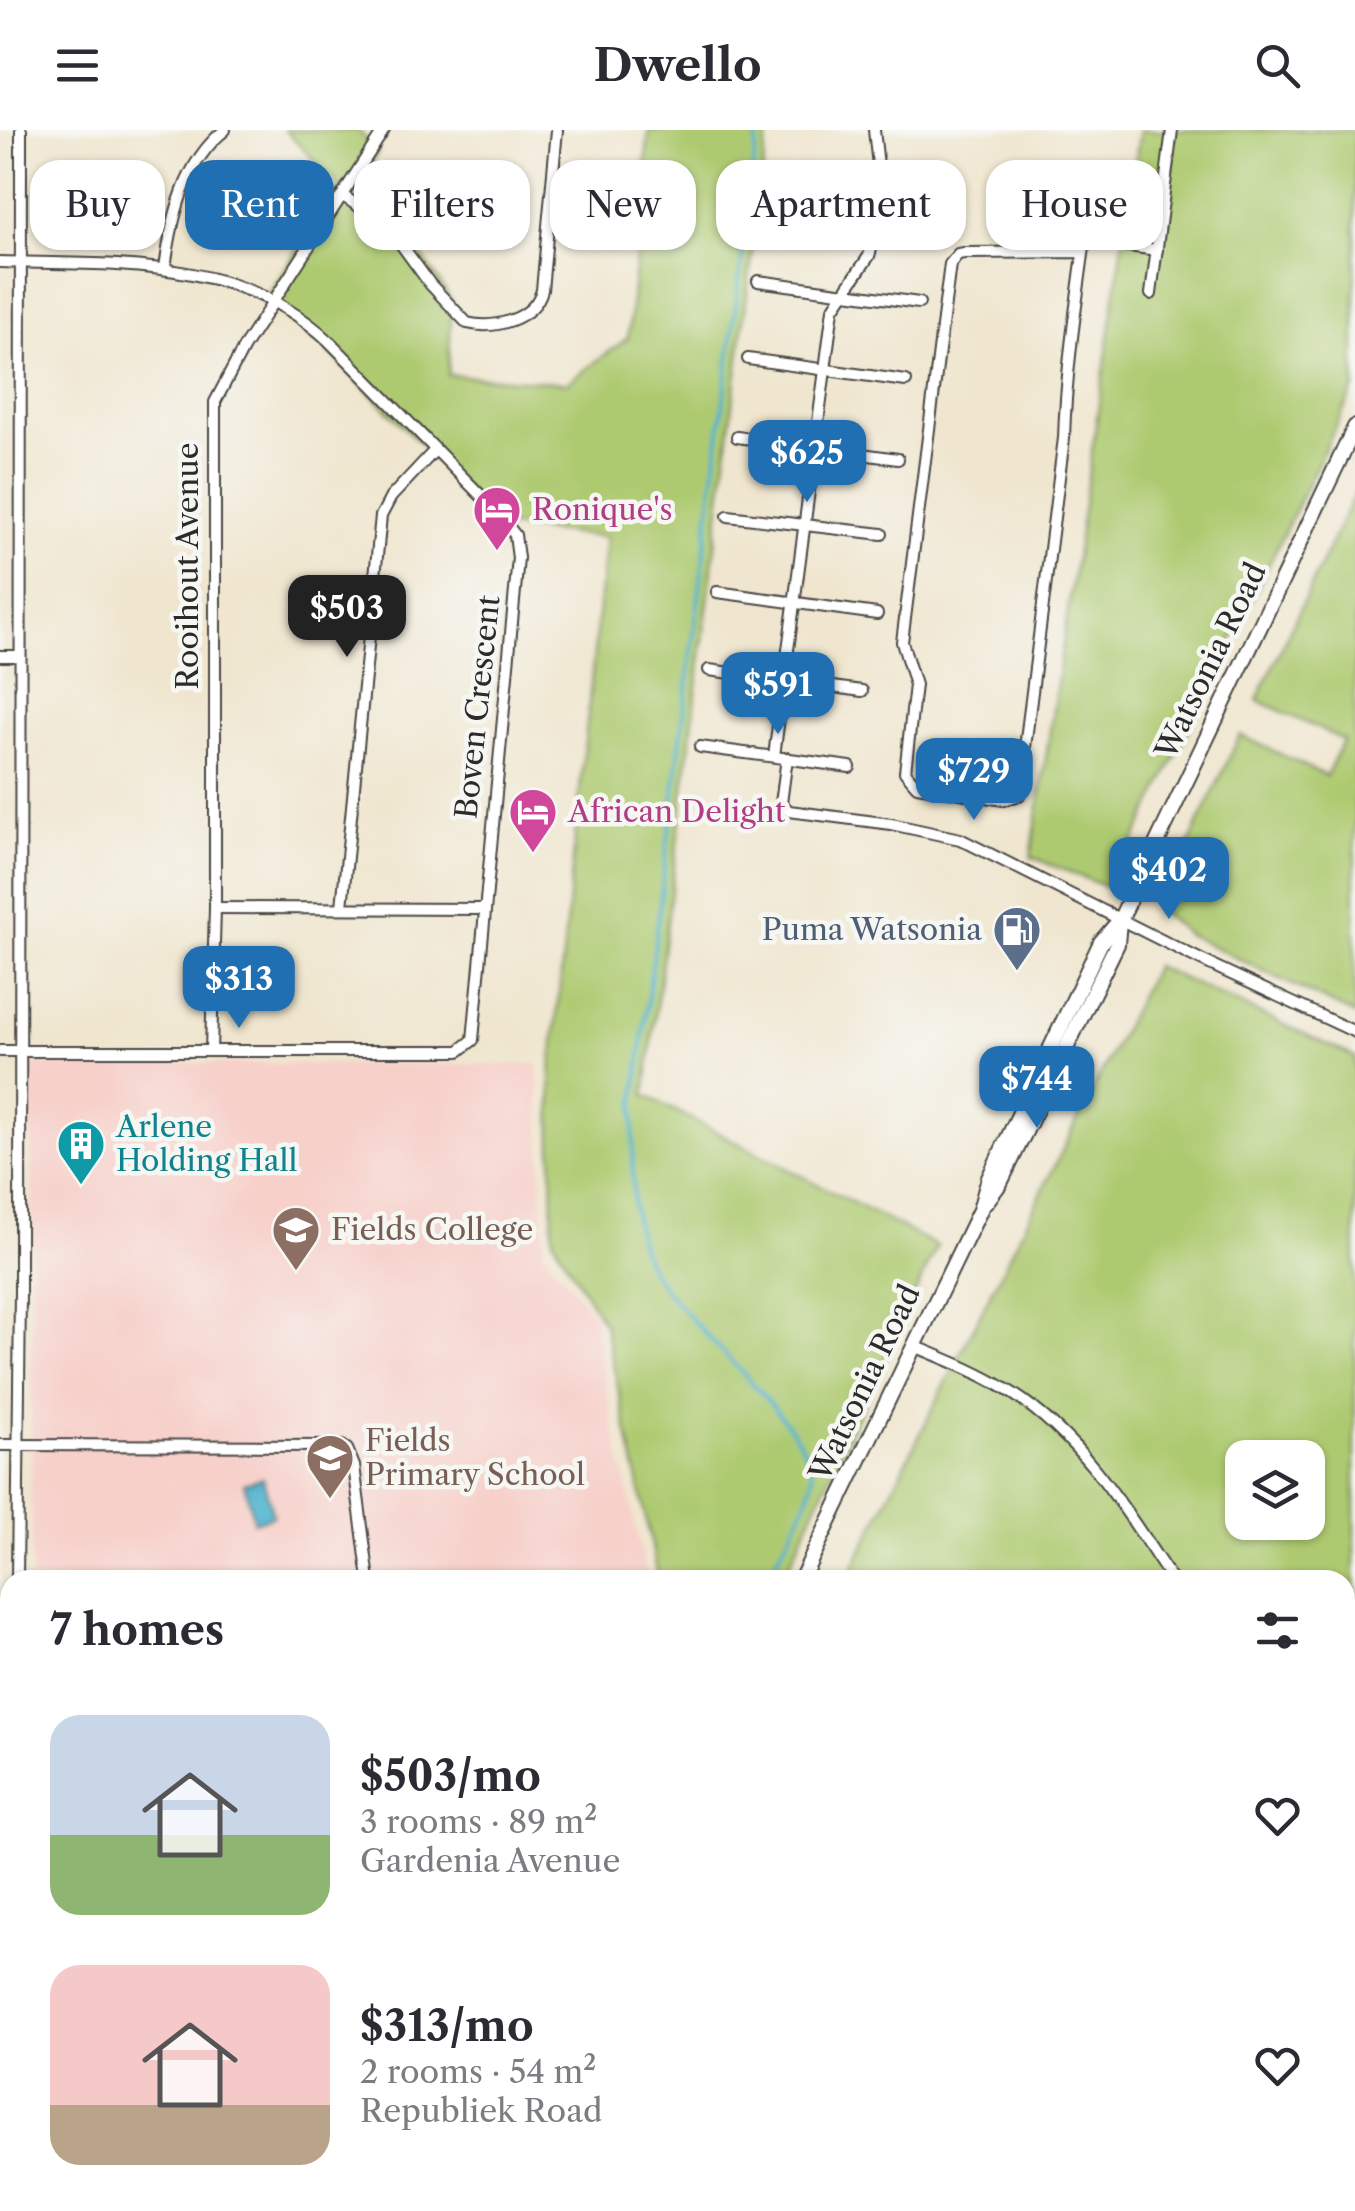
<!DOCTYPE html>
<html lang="en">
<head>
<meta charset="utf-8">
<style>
	:root { --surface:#fff; --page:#f7f7f7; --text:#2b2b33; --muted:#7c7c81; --accent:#1f6fb2 }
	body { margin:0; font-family:"Libre Caslon Text",serif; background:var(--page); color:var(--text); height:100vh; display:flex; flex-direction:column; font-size:38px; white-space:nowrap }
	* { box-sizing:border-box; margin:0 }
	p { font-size:32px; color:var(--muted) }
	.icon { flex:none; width:55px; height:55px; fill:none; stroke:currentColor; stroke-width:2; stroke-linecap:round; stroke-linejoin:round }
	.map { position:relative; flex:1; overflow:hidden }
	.drawer { position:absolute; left:0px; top:1440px; width:1355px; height:642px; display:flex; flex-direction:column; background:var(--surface); border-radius:30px 30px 0 0; box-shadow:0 2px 8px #0004 }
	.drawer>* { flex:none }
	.banner { position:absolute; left:30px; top:30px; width:1295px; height:90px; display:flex; gap:20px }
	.tools { position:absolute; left:1225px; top:1310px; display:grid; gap:20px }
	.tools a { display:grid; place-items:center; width:100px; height:100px; border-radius:20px; background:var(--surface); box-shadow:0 2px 8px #0004; font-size:50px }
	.price { position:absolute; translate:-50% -85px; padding:0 22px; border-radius:20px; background:var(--accent); color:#fff; font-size:32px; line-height:65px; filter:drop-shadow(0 2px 5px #0008) }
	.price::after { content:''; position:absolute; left:50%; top:60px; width:30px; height:22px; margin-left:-15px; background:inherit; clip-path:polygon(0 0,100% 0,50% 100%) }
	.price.selected { background:#222; color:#fff }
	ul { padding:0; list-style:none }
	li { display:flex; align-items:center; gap:30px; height:250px; padding:0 50px }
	li span { display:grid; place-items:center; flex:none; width:280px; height:200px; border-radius:30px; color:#555 }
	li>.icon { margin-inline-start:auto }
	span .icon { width:120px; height:120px; fill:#fffc; stroke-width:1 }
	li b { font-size:42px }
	h2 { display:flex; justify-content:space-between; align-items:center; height:120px; padding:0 50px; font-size:42px }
	.chip { padding:0 35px; border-radius:30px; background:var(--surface); box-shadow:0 2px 8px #0004; font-size:35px; line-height:90px }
	.chip.selected { background:var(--accent); color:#fff }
	header { display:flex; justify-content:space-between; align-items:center; height:130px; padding:0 50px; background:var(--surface); font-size:45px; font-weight:700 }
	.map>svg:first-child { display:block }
</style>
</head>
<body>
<header><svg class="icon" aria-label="menu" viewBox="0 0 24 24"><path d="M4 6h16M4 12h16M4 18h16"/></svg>Dwello<svg class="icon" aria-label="search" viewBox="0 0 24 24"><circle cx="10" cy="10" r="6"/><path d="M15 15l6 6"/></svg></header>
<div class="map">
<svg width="1355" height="2081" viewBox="0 0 1355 2081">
	<rect width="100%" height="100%" fill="#f6f6f2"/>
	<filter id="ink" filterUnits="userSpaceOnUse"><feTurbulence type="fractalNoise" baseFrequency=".01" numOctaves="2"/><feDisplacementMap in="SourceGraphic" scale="20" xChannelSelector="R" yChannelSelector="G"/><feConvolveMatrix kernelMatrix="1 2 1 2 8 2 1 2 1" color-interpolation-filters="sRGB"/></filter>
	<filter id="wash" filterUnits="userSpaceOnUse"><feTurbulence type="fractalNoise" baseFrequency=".0048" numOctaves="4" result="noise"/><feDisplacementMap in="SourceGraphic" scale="40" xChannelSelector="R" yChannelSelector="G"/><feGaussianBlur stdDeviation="2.25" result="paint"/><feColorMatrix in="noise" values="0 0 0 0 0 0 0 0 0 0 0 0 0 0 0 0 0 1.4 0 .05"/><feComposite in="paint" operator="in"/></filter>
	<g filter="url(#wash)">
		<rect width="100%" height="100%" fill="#f0e6cf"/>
		<polygon fill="#f7d0ca" points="32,933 538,934 544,1122 594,1185 613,1293 648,1450 31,1450"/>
		<g fill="#aeca71" stroke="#6c7a4e" stroke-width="2.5" fill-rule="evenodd">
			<polygon points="285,0 358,0 378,22 354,62 398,90 452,171 448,245 567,253 628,208 649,0 768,0 645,965 937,1116 782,1450 659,1450 605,1196 553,1109 551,942 606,407 502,396 321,213 264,171 339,56"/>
			<polygon points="1140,0 1355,0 1355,257 1111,759 1031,727"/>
			<polygon points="1355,363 1355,885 1187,804 1158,780 1240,605 1326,646 1343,610 1257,570"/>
			<path d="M1155,836L1355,927V1844L1345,1850V1450H847ZM1242,1328H1308V1392H1242Z"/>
			<polygon points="1355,1926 1355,2081 406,2081 409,2072 1345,2072 1345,1931"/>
		</g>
		<polygon fill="#4eb2cd" stroke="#3c6e7c" stroke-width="2.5" points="263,1348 273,1386 254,1392 244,1353"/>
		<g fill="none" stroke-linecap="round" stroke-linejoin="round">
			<path stroke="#4eb2cd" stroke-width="4" d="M758,0L634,978C634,1027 626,1091 649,1136C675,1187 822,1302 812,1352C809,1373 784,1414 774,1436L775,1450"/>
		</g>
	</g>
	<g filter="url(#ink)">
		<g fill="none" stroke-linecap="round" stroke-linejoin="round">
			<g stroke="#494744" stroke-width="14">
				<g id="minor">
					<path d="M343,66L387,95L430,154L467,193C495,200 534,189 542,160L557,0"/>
					<path d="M1083,122L964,123L958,124L950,134L902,512L915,555L905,642L917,656L1004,670L1019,665L1064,308C1066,241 1076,176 1085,110L1157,120"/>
					<path d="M0,132C115,135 238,126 328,210L498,383L515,405L518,428L473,910L459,921H0"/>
					<path d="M165,138C172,88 184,32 225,0"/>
					<polyline points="758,151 919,173"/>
					<polyline points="1151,164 1172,0"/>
					<polyline points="748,229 906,251"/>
					<polyline points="737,307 898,329"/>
					<polyline points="728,386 882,404"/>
					<polyline points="717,462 877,484"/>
					<polyline points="0,526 19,526"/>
					<polyline points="709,540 862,561"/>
					<polyline points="700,617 850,637"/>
					<polyline points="774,626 833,179 869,126 872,116 880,53 874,0"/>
					<polyline points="787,628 781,673 789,681 891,694 960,709 1201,830 1355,902"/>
					<polyline points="342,777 381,386 391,367 435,320"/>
					<polyline points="215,778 484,779"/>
					<polyline points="211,921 215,778 215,272 244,217 384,0"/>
					<path d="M914,1216C948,1230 981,1243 1012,1263C1083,1309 1126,1380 1172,1450"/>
					<polyline points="0,1315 342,1316 347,1319 354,1336 369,1450"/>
					<polyline points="17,1450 20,1162 21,0"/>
					<polyline points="0,1706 10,1707"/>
					<polyline points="1345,1727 1355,1743"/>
					<polyline points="15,2072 15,2081"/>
				</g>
			</g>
			<g stroke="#494744" stroke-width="18">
				<g id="major">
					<polyline points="985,1073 1000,1053 1117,814 1119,791"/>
					<polyline points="801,1450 980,1080 989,1048 1101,812 1120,790 1355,297"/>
					<polyline points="289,2081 289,2072"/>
				</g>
			</g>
			<use href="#minor" stroke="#fff" stroke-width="10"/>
			<use href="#major" stroke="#fff" stroke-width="14"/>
		</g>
	</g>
	<defs>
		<g id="hotel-pin" transform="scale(2.5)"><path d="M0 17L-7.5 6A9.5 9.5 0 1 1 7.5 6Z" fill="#d1479c" stroke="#f6f6f2"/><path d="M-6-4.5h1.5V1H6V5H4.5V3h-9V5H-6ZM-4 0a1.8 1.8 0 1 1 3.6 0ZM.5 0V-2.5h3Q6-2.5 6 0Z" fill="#fff"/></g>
		<g id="fuel-pin" transform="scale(2.5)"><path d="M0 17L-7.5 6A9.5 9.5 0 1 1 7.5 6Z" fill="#5c6f8a" stroke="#f6f6f2"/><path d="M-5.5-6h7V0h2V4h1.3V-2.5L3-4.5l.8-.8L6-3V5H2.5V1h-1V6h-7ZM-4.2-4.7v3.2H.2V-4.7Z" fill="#fff"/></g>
		<g id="building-pin" transform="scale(2.5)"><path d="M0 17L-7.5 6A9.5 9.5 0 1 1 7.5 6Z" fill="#0f9aa8" stroke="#f6f6f2"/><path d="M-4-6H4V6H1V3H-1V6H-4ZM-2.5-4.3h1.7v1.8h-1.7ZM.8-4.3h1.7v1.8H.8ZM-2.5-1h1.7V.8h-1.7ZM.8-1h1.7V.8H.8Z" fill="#fff"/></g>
		<g id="university-pin" transform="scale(2.5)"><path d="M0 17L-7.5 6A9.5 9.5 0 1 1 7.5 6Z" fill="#8d6e63" stroke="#f6f6f2"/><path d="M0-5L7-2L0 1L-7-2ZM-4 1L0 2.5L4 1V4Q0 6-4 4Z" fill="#fff"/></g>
		<g id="school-pin" transform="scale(2.5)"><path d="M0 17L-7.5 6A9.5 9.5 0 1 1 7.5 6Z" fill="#8d6e63" stroke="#f6f6f2"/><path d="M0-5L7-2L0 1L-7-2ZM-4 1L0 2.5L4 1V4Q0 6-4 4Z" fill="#fff"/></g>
	</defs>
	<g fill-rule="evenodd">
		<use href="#hotel-pin" x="497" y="380"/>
		<use href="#hotel-pin" x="533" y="682"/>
		<use href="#fuel-pin" x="1017" y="800"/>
		<use href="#building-pin" x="81" y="1014"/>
		<use href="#university-pin" x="296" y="1100"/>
		<use href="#school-pin" x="330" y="1328"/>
	</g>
	<g text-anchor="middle" stroke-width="9" stroke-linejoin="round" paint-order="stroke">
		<g font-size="30" fill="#b23c85" stroke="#f6f6f2" text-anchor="start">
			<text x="532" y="390">Ronique's</text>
			<text x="568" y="692">African Delight</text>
		</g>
		<g font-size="30" fill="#2b2b2b" stroke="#f6f6f2">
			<text transform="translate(188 436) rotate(-90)" y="10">Rooihout Avenue</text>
			<text transform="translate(1211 531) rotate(-64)" y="10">Watsonia Road</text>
			<text transform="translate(478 577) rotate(-84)" y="10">Boven Crescent</text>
			<text transform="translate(865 1253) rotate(-64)" y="10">Watsonia Road</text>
		</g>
		<g font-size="30" fill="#4e5e75" stroke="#f6f6f2" text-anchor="end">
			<text x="982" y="810">Puma Watsonia</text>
		</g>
		<g font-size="30" fill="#0d838f" stroke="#f6f6f2" text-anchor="start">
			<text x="116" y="1007">Arlene<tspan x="116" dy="34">Holding Hall</tspan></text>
		</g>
		<g font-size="30" fill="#785e54" stroke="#f6f6f2" text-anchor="start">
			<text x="331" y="1110">Fields College</text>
			<text x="365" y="1321">Fields<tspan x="365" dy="34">Primary School</tspan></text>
		</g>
	</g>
</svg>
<div class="tools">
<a><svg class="icon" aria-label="layers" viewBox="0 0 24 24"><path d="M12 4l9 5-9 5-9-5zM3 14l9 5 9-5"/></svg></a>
</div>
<b class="price" style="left:807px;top:375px">$625</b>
<b class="price selected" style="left:347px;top:530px">$503</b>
<b class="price" style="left:778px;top:607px">$591</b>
<b class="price" style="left:974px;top:693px">$729</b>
<b class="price" style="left:1169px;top:792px">$402</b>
<b class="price" style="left:239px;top:901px">$313</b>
<b class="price" style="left:1037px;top:1001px">$744</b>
<div class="banner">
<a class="chip">Buy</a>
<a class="chip selected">Rent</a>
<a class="chip">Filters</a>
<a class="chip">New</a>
<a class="chip">Apartment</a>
<a class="chip">House</a>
</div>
<section class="drawer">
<h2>7 homes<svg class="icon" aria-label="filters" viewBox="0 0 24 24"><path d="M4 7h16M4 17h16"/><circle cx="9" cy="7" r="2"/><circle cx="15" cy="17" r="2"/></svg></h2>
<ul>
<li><span style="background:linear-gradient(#c9d6e8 60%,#8fb573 0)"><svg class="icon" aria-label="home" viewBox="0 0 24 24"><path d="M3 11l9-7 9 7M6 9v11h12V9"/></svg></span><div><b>$503/mo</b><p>3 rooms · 89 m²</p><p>Gardenia Avenue</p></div><svg class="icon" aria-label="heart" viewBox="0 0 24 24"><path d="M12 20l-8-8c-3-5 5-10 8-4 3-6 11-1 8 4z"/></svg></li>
<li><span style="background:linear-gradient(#f6c9c9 70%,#b9a48a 0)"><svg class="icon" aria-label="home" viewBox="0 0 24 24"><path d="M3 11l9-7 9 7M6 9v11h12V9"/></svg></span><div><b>$313/mo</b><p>2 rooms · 54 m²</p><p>Republiek Road</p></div><svg class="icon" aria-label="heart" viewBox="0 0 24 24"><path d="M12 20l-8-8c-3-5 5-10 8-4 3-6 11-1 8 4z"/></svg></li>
</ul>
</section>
</div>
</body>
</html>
